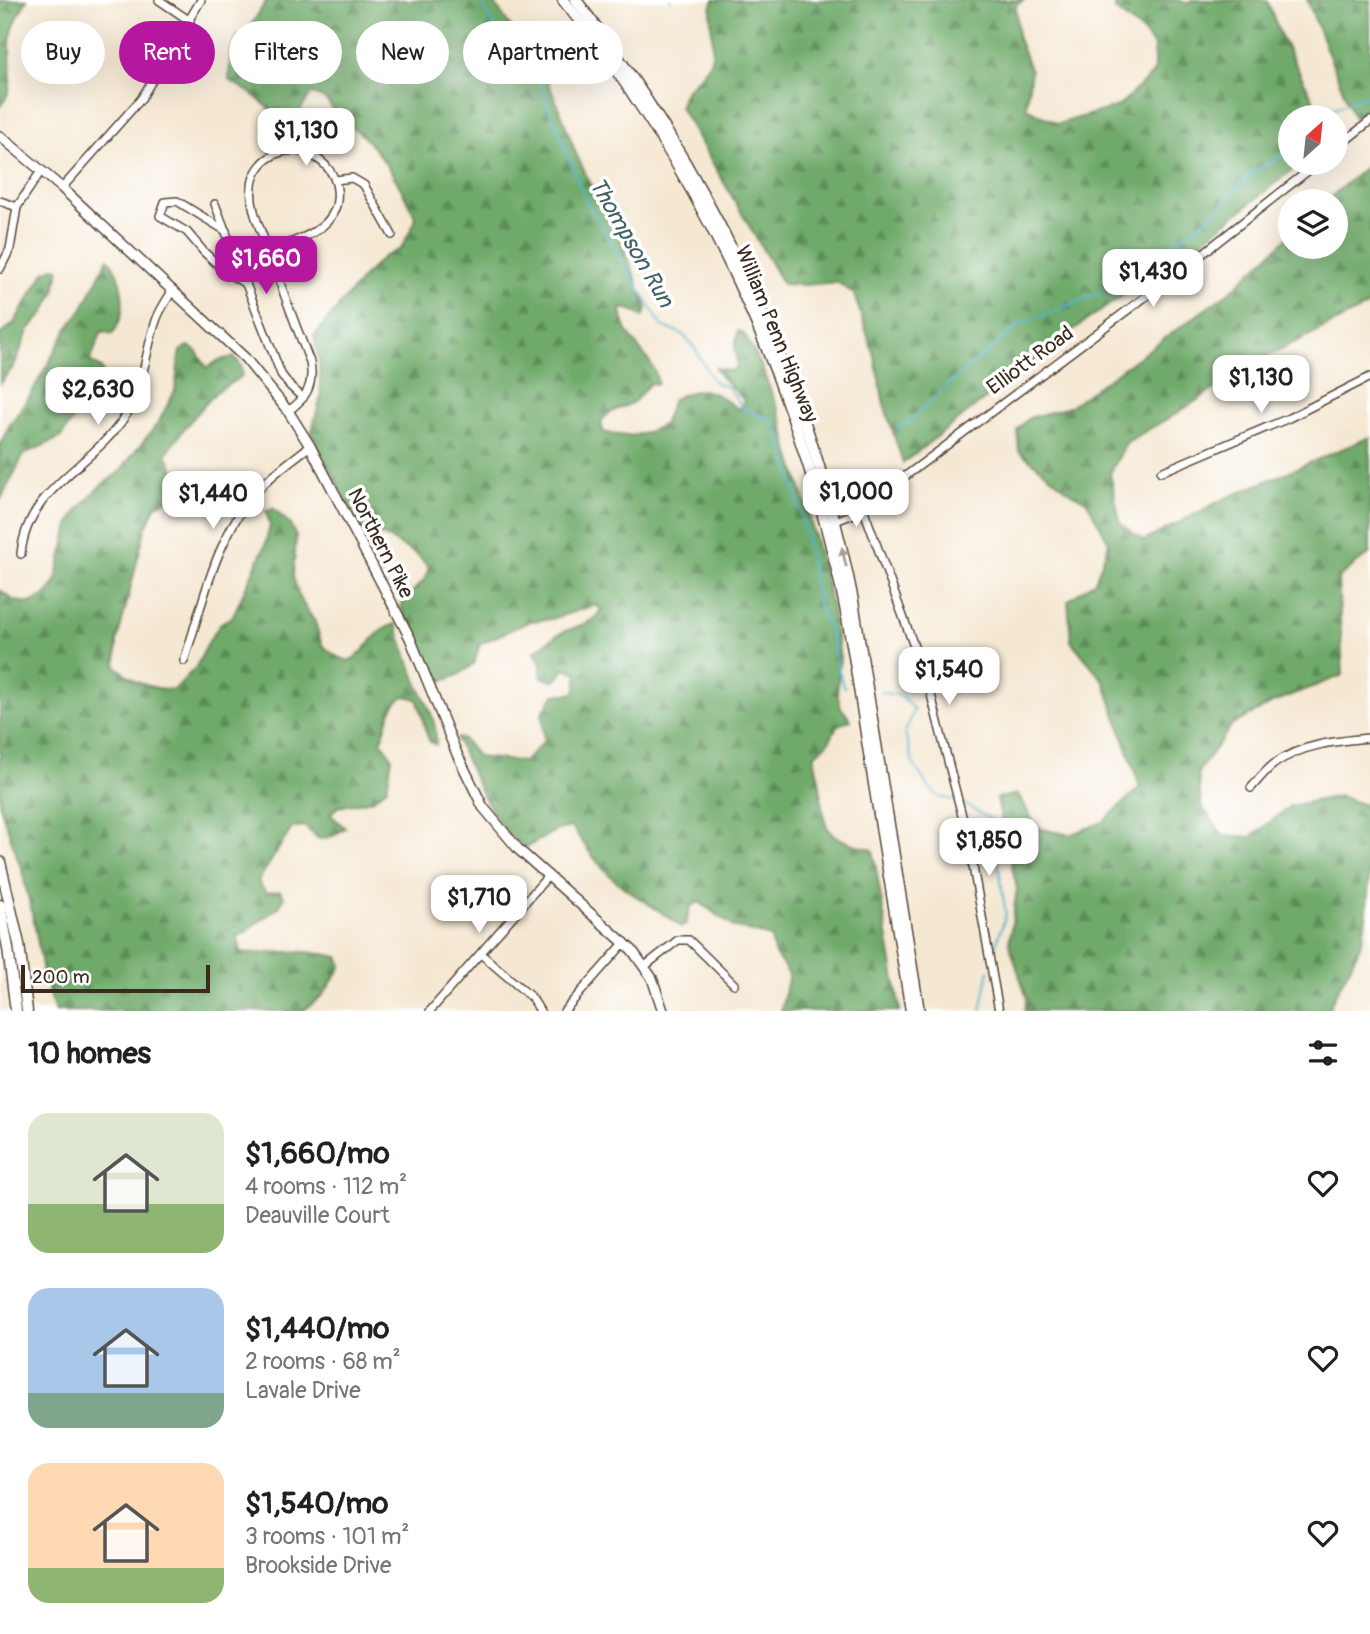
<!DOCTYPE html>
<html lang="en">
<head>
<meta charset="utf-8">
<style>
	:root { --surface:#fff; --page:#f6f6f6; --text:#202124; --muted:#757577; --accent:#b5179e }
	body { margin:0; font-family:Pangolin,sans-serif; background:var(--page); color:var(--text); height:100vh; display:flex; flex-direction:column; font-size:26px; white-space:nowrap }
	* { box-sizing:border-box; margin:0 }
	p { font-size:23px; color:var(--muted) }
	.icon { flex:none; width:38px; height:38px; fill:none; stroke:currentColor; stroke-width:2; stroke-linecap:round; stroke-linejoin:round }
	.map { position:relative; height:1011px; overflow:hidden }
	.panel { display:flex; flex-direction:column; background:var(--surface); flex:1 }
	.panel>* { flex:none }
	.hud { position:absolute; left:21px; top:21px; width:700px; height:63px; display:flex; gap:14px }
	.needle { width:46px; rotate:27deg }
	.fabs { position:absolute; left:1278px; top:105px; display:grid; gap:14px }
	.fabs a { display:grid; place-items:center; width:70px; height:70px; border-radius:50%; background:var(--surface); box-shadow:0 7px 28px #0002; font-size:35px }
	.scale { position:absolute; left:21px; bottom:18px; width:189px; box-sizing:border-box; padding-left:7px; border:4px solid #3b2a1e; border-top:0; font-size:19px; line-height:24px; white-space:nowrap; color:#3b2a1e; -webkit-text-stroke:5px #fff; paint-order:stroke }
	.price { position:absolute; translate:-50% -60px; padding:0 16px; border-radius:14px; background:#fff; color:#222; font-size:23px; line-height:46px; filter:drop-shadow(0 2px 4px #0008) }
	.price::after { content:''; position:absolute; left:50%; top:42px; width:21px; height:16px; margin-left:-10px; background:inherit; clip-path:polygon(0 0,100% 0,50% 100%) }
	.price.on { background:var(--accent); color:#fff }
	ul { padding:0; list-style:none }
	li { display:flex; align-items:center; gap:21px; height:175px; padding:0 28px }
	li span { display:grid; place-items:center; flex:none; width:196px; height:140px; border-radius:21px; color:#555 }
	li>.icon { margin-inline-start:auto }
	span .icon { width:84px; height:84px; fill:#fffc; stroke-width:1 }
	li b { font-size:30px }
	h2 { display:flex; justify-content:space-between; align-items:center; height:84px; padding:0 28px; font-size:30px }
	.chip { padding:0 24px; border-radius:32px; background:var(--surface); box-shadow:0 7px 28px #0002; font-size:24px; line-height:63px }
	.chip.on { background:var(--accent); color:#fff }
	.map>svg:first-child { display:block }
</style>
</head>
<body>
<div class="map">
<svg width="1370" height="1011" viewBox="0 0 1370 1011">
	<defs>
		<pattern id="forest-firs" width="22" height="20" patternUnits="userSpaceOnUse" patternTransform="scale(1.75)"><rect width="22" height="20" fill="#6faa6a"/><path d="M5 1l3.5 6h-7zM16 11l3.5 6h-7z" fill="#5c8b57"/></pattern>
	</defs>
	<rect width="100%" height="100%" fill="#fff"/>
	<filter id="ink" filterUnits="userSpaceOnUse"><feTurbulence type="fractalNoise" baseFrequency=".0143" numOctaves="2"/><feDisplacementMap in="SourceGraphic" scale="14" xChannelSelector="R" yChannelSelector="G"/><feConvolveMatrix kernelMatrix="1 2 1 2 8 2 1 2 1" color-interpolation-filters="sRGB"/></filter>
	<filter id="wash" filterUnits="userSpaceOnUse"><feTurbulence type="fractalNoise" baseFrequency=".00686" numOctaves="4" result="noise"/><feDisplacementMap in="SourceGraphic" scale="28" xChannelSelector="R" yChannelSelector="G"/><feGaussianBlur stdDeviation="1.57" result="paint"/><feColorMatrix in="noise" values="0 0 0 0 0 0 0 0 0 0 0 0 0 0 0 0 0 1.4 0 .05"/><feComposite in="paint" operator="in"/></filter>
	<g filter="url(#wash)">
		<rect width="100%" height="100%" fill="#f5e8d3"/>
		<g fill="url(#forest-firs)" stroke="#556a44" stroke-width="2">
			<path d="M0,0H27C20,12 14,22 11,36C7,59 18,88 0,106Z"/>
			<path d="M267,0H492L545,76L559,108L577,156L597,197L616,227L647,308L643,317L632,310L621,308C623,344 654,353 658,384L650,383L634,402L609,413L601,421L603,432C627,438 641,437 663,425L673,399C706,384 710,389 738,409L744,401C737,389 721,382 716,368L733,371L737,366L735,347L738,331L744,334L760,363L783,423L787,444L807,507L830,598L840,658L837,693L840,706L851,720L838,725L828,743L815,754C814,766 819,774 820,786C825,835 823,835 873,850L900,1011H781L789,974L774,953L771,937L734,927L699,902L691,906L685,925L681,927C663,911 641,901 622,886C601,870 587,849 572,827L557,830L527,847C499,839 468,765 456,738L463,739L478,757L524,762L544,741L542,713L554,695L575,693L578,673L564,668L558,679L552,681L541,677V664L535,651C544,644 553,637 563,632C576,626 595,624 601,609L595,605L552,619L530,621L480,644L474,664L458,675L437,683L401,608L403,601L424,580L429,568L419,556L383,535L367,540L311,434L321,396L319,361L314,336L365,275L383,257L401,249L416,219C402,187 385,158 360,133C354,128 348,125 342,120C328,108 332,98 311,94L298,114L288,119H282L252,94L229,80L230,52L238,36L248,30Z"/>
			<path d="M714,0H1024L1016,5L1018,39L1031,71L1026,108L1058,124L1119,106L1154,72V46L1142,31L1115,10V0H1178L1186,3L1195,0H1267L1280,34L1322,117H1290V163H1301L1193,248L1077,327L903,463L884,404L875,358L854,294L837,282L806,285L783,284L680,107C683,84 698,84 708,66C719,47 705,16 714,0Z"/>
			<polygon points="1307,0 1370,0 1370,105 1354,118"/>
			<path d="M1370,163V305L1261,359L1179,412L1127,442L1110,473L1120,523L1144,541L1222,500L1370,437V553L1338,578L1343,675L1274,702L1232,725L1198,772L1201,805L1223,835L1251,837L1290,806L1339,796L1370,807C1370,850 1370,896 1363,937C1355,964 1337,986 1328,1011H1024L1027,999L1009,943L1017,889L997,798L1018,794L1037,828L1070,835L1103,822L1140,787L1104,681L1071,641L1068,601L1095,581L1109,543L1087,502L1066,489L1019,451L1017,430L1029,418L1069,407L1232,290L1290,235V247H1335V201H1326Z"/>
			<path d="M108,258C124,279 129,313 112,334L102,331L90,361L101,368L104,376L60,438L24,454L0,501V445L9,426L31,394L68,328L83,308Z"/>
			<polygon points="52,268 59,269 55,291 44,313 29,329 14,366 0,383 0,335 14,323 44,273"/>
			<path d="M189,346L197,352L207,368L219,360L234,357L241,365L242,376L215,393L186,426L166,454L178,478L173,486L176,492L174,497L156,505L145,529L125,610L117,641L116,666C136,684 148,688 174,690L196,667L209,641L221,623L233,616L265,545L270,525L266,511L273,508L290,524L296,537L293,577L300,599L315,622L322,645L336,656L348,661C369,653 371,630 396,624C402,642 408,660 415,677C424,702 438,717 436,745L430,742C423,728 423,713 417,699L405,696C387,706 389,723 381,740L392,758L387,788L372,800L338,807L330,814L345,828L333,836L319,839L304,826L292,828L258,881L266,893L280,891L284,897L279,907L238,937L240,951C250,955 258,953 269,953C291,951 317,951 338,957L342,966L323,995L303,1011H55L44,978L35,926L22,871L0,806V590L15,601L30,603L44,596L55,584L69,525L77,511L99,487L118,473L158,423L175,391L180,351Z"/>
		</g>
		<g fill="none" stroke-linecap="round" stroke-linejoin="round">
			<g stroke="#52b4d1" stroke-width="2">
				<polyline points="480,0 510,58 535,74 587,203 662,326 682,334 694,347 713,381 729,388 743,408 775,422 787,458 806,535 818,603 830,633 843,686 845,687"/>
				<polyline points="670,0 671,0"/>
				<polyline points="1320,117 1324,112 1370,94"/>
				<polyline points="897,428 908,423 951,382 1021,324 1108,290 1215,213 1251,173 1290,152"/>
				<polyline points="880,692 902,696 914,710 905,733 913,763 929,788 940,797 956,801"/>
				<polyline points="961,802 990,819 996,832 997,856 1006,914 992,957"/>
				<polyline points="981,1011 989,970"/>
			</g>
		</g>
	</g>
	<g filter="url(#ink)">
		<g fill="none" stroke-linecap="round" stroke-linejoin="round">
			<g stroke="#574639" stroke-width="10">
				<g id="minor">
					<polyline points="159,0 190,21"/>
					<polyline points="1335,149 1370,121"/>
					<polyline points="335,180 352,178 364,185 392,235"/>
					<polyline points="62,188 141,99 201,0"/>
					<polyline points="0,201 17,207"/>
					<polyline points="215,204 281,374 289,385 303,398"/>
					<polyline points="226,231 177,201 165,202 160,216 187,232 204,252 227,273 246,284"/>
					<path d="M268,251C297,240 342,230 337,189C335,175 326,163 313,156C300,149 285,149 272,156C261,162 253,174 252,186C249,207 260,228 267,247C281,286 295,324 310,362C314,385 307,398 288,411"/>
					<polyline points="0,269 10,249 17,207 41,171"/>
					<polyline points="1161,472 1289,418 1370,377"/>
					<polyline points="863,508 929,687 968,839 999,1011"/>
					<polyline points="833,522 856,513 1192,262 1318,163"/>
					<path d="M21,554C27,487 94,466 126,415C145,385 145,350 157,318C161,308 167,299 173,290"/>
					<path d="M184,661C203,604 215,538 256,492C272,474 292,460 310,446"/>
					<path d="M1251,788C1258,780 1266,770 1274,764C1302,744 1337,741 1370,738"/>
					<polyline points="481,954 532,998 540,1011"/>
					<polyline points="645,966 678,940 689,940 734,984"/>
					<polyline points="430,1011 548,876"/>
					<polyline points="564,1011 625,942"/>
				</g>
			</g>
			<g stroke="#574639" stroke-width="12">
				<polyline id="major" points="0,136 62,188 245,358 288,411 310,446 410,638 457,754 483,807 519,850 632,950 652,978 663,1011"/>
			</g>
			<g stroke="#574639" stroke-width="13">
				<g id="highway">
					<path d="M563,0C698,165 788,364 837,570C851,629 859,688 868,747C882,835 897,923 911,1011"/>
					<path d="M576,0C711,176 810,383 853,601L919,1011"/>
					<polyline points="0,862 19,944 27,1011"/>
					<polyline points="0,905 8,948 16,1011"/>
				</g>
			</g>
			<use href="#minor" stroke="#fff" stroke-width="7"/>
			<use href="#major" stroke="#fff" stroke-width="9"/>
			<use href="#highway" stroke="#fff" stroke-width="10"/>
		</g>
		<defs><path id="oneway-solid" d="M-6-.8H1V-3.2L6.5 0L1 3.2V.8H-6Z" transform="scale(1.75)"/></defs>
		<use fill="#a79f9a" href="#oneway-solid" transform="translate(844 557) rotate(-103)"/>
	</g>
	<g text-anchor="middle" stroke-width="7" stroke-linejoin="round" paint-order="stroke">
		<g font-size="21" fill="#3b2a1e" stroke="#fff">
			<text transform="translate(777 334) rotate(68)" y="7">William Penn Highway</text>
			<text transform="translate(1030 360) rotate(-36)" y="7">Elliott Road</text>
			<text transform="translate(381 543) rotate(63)" y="7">Northern Pike</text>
		</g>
		<g font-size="23" font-style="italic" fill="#446166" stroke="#fff">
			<text transform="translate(632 242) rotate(60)" y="8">Thompson Run</text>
		</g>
	</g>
</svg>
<div class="fabs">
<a><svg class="needle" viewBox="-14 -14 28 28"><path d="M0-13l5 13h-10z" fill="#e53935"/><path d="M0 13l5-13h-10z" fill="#757577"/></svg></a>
<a><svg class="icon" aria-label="layers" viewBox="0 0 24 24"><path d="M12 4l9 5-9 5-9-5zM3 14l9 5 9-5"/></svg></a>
</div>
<div class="scale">200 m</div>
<b class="price" style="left:306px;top:168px">$1,130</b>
<b class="price on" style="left:266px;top:296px">$1,660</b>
<b class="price" style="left:1153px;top:309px">$1,430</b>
<b class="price" style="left:1261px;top:415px">$1,130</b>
<b class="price" style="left:98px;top:427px">$2,630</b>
<b class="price" style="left:856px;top:529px">$1,000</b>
<b class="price" style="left:213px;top:531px">$1,440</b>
<b class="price" style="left:949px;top:707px">$1,540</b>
<b class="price" style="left:989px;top:878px">$1,850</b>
<b class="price" style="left:479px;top:935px">$1,710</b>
<div class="hud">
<a class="chip">Buy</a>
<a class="chip on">Rent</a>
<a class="chip">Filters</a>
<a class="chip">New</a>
<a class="chip">Apartment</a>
</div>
</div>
<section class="panel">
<h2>10 homes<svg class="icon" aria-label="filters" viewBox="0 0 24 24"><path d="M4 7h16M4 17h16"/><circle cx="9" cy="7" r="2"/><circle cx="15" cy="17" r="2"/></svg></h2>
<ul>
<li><span style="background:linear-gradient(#dfe7d0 65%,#8fb573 0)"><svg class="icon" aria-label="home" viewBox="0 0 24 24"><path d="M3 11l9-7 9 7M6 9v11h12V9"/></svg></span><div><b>$1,660/mo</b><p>4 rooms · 112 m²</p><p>Deauville Court</p></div><svg class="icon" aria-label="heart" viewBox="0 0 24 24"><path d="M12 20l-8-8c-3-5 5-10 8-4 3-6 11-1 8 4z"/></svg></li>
<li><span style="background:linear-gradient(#a9c7e8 75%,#7fa58c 0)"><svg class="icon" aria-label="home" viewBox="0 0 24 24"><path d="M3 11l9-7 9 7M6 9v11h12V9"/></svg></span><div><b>$1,440/mo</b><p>2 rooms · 68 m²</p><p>Lavale Drive</p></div><svg class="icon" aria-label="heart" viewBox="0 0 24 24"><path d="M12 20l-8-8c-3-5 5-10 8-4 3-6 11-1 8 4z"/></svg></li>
<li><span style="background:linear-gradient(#ffd9b3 75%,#8fb573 0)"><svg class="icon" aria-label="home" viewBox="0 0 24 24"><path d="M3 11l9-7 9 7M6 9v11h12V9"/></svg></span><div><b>$1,540/mo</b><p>3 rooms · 101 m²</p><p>Brookside Drive</p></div><svg class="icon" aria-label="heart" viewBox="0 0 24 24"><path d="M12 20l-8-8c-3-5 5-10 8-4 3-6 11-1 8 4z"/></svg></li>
</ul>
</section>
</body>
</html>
